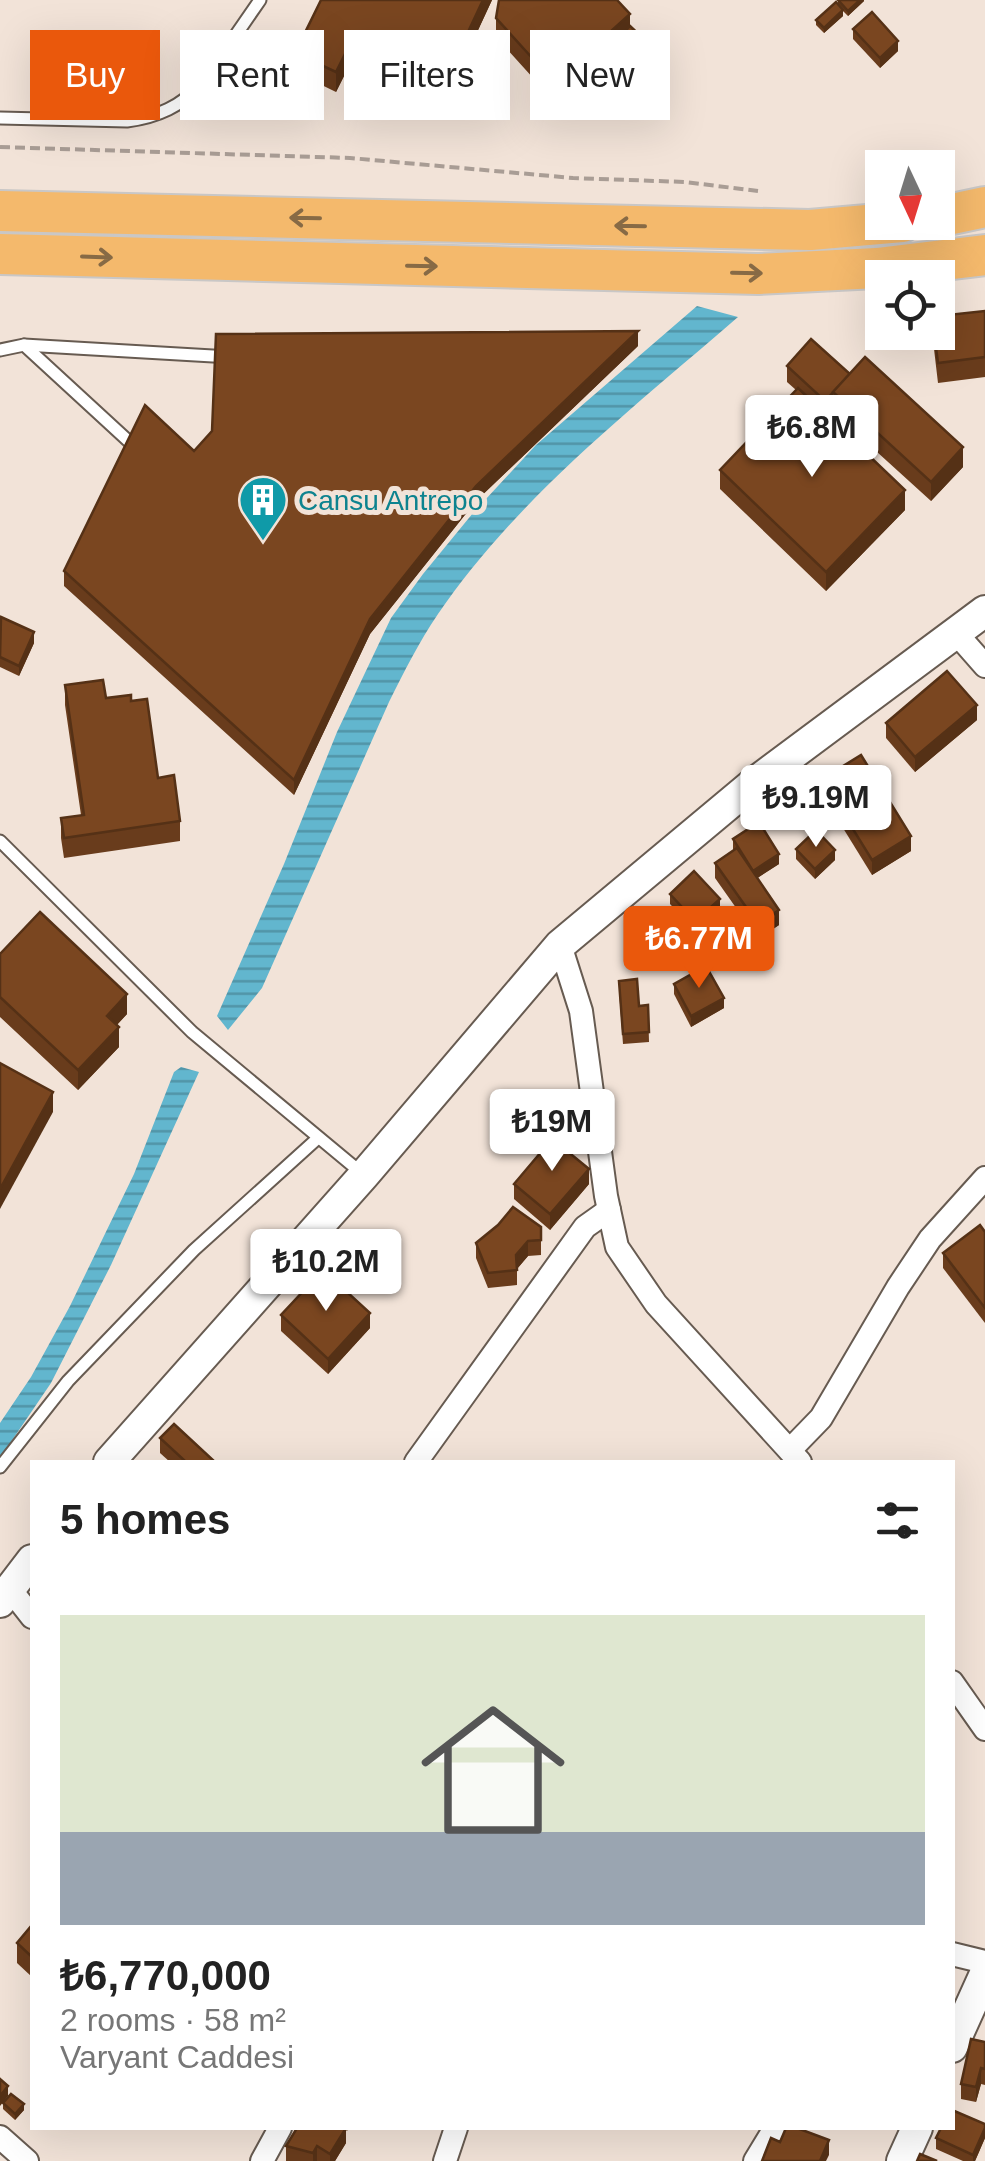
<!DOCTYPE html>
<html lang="en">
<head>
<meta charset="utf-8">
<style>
	:root { --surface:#fff; --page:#f6f6f6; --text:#222; --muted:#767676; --accent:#ea580c }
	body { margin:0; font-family:Helvetica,sans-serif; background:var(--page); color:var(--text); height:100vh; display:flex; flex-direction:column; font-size:38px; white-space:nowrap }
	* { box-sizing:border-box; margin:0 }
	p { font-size:32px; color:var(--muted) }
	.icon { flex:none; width:55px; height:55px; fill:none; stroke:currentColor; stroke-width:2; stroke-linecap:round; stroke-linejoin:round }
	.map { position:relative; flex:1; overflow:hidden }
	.sheet { position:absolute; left:30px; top:1460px; width:925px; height:670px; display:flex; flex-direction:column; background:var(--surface); border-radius:0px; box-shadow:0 10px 40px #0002 }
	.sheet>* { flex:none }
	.banner { position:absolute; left:30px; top:30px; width:925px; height:90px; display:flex; gap:20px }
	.needle { width:65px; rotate:176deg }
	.fabs { position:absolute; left:865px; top:150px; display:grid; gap:20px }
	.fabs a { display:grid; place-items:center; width:90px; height:90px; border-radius:0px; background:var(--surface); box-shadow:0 10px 40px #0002; font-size:50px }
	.price { position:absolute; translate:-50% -85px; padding:0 22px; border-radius:10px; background:#fff; color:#222; font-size:32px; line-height:65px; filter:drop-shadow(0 2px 5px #0008) }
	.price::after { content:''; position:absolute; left:50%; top:60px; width:30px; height:22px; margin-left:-15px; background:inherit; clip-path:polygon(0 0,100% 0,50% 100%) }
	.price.current { background:var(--accent); color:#fff }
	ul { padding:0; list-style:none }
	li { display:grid; align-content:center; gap:20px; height:530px; padding:0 30px }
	li span { display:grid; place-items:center; height:310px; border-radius:0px; color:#555 }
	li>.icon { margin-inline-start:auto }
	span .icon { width:180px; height:180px; fill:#fffc; stroke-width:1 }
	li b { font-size:42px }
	h2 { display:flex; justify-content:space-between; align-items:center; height:120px; padding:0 30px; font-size:42px }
	.pill { padding:0 35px; border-radius:0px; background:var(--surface); box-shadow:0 10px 40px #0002; font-size:35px; line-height:90px }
	.pill.current { background:var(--accent); color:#fff }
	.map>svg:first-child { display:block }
</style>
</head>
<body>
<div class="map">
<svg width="985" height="2161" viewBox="0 0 985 2161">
	<defs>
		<pattern id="water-rules" width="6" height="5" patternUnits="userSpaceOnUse" patternTransform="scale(2.5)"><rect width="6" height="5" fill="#62b6ce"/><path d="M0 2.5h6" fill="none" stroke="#5194a7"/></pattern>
	</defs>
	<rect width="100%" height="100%" fill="#f2e3d8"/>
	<g fill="url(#water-rules)">
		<path d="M697,306L738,317C632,409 518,497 438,614C419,642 404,672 389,702L262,988L228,1030L217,1016L284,864L337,732L391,618L423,574L473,513L536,445Z"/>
		<polygon points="181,1067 199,1072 111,1265 51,1383 0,1458 0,1423 31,1377 70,1306 134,1174 174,1072"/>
	</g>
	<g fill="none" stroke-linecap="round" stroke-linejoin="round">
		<g stroke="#675b51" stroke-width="15">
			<g id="lane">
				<path d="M0,118L127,121C158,117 181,106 202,84L260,0"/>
				<polyline points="24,345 136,448"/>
				<polyline points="0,350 24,345 230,357"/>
				<polyline points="0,841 192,1032 364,1175"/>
				<polyline points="0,1467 68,1381 194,1250 318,1138"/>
			</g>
		</g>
		<g stroke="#675b51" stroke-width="26">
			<g id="street">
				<polyline points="956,633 985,666"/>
				<polyline points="560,945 581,1011 606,1196 617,1247 656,1304 800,1462"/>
				<polyline points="790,1450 821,1418 898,1287 930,1239 985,1178"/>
				<polyline points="416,1462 585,1227 609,1210"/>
				<polyline points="10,1589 32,1617"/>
				<polyline points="952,1682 985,1729"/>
				<polyline points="952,1954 985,1962"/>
				<polyline points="0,2137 27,2161"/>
				<polyline points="262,2161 280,2128"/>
				<polyline points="445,2161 456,2128"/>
				<polyline points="755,2161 775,2128"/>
			</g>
		</g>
		<g stroke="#675b51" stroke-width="34">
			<g id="secondary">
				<polyline points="109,1462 364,1175 560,945 754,783 985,611"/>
				<polyline points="0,1602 32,1560"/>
				<polyline points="952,2047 985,1974"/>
				<polyline points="902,2161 917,2128"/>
			</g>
		</g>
		<g stroke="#c9c7c6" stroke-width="44">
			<g id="highway">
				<polyline points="0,211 810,230 902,222"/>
				<polyline points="938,217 985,207"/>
				<polyline points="0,254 758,274 877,268 985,255"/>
			</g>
		</g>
		<polyline stroke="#a99d95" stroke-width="4" stroke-dasharray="10 5" stroke-linecap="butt" points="0,147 350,158 573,178 685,182 758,191"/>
		<use href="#lane" stroke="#fff" stroke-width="11"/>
		<use href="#street" stroke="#fff" stroke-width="22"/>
		<use href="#secondary" stroke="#fff" stroke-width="30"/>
		<use href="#highway" stroke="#f4b96c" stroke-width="40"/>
	</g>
	<g fill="#693c1c">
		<polygon points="321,0 492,0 447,97 355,54 336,92 295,72 295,53"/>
		<polygon points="838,0 864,0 864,1 848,16 843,11 843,16 824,33 816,25 816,20 838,4"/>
		<polygon points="496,18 630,26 648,54 612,90 594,72 594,67 587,72 534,79 496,37"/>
		<polygon points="853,29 898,51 880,68 853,39"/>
		<polygon points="985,311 985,377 938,383 932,332 938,332"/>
		<polygon points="638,346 476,501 370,634 294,795 64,586 64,571 194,451"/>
		<polygon points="787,366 850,374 963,467 931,501 833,412 833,408 827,415 905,510 826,591 720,489 720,470 796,390 787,382"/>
		<polygon points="0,620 34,643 19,676 0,667"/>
		<polygon points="65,685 106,698 131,701 158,778 180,821 180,841 64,858 61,838 61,818 81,815 65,705"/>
		<polygon points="977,720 915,772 886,738 886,723"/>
		<polygon points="822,779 911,851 872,875 822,794"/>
		<polygon points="733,839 779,864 757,878 779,925 758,939 715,878 715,863 733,850"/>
		<polygon points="796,849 835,860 815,879 796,859"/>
		<polygon points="670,894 720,909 695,931 670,904"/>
		<polygon points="650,944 683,957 658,970 650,955"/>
		<polygon points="0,954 127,1014 117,1025 119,1047 78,1090 0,1017"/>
		<polygon points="674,984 724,1008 691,1027 674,994"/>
		<polygon points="619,991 639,1006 648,1005 649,1042 623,1044"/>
		<polygon points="573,1155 589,1184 550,1230 514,1199 514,1184"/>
		<polygon points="541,1227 541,1255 528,1256 517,1269 517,1285 488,1288 476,1258 476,1243"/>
		<polygon points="985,1232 985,1323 943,1268 943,1253"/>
		<polygon points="281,1315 370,1328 328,1374 281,1331"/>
		<polygon points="160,1438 215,1462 170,1462 160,1453"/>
		<polygon points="32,1925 32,1977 17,1963 17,1943"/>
		<polygon points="985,2042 985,2085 981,2084 976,2102 961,2099 961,2084"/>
		<polygon points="3,2103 24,2110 15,2120 3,2109"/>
		<polygon points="297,2128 349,2128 347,2131 346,2130 346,2143 335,2161 286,2161 286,2146"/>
		<polygon points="936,2138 985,2138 975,2161 963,2161 936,2149"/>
	</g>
	<g fill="#553116">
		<polygon points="483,0 492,0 447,97 447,77"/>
		<polygon points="860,0 864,0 864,1 848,16 848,11"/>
		<polygon points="843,10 843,16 824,33 824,28"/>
		<polygon points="630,14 630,33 594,62 594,67 587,72 587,53"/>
		<polygon points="355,34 355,54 336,92 336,72"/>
		<polygon points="898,41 898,51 880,68 880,58"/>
		<polygon points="648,43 648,54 612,90 612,80"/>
		<polygon points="638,331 638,346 476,501 370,634 294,795 294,780 370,619 476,486"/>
		<polygon points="833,393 833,408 825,416 825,401"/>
		<polygon points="963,447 963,467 931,501 931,482"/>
		<polygon points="905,490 905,510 826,591 826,572"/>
		<polygon points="34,632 34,643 19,676 19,666"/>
		<polygon points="977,705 977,720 915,772 915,757"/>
		<polygon points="911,836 911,851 872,875 872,860"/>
		<polygon points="835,850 835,860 815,879 815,869"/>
		<polygon points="779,854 779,864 753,881 753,871"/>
		<polygon points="720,899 720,909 695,931 695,921"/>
		<polygon points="779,910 779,925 758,939 758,924"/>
		<polygon points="683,947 683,957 658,970 658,959"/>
		<polygon points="127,994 127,1014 107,1035 107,1016"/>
		<polygon points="724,998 724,1008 691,1027 691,1016"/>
		<polygon points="119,1027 119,1047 78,1090 78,1070"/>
		<polygon points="53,1092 53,1112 0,1209 0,1189"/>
		<polygon points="589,1169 589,1184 550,1230 550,1214"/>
		<polygon points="528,1241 528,1256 516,1270 516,1255"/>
		<polygon points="370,1313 370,1328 328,1374 328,1359"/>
		<polygon points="981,2068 981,2084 976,2102 976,2087"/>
		<polygon points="8,2086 8,2096 0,2106 0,2096"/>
		<polygon points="24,2104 24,2110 15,2120 15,2114"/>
		<polygon points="346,2128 346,2143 335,2161 330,2161 330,2154"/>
		<polygon points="985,2128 985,2138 975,2161 973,2161 973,2155"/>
		<polygon points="829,2140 829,2155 826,2161 820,2161"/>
		<polygon points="317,2146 317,2161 313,2161 313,2153"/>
	</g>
	<g fill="#7a4620" stroke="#553116" stroke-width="2.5">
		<polygon points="321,0 483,0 447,77 355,34 336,72 295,53"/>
		<polygon points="499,0 617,0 630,14 587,53 534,60 496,18"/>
		<polygon points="838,0 860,0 848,11"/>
		<polygon points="836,2 843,10 824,28 816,20"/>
		<polygon points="872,12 898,41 880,58 853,29"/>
		<polygon points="630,26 648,43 612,80 594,62"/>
		<polygon points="985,311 985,357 938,363 934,332 938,332 938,316"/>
		<polygon points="638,331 476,486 370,619 294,780 64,571 145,405 194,451 212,431 216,334"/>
		<polygon points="811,339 850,374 825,401 787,366"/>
		<polygon points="865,357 963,447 931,482 833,392"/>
		<polygon points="798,388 905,490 826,572 720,470"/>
		<polygon points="1,617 34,632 19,666 0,657"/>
		<polygon points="947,671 977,705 915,757 886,723"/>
		<polygon points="103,680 106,698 131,695 131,701 147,699 158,778 174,775 180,821 64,838 61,818 84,815 65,685"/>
		<polygon points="861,755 911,836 872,860 822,779"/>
		<polygon points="759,822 779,854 753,871 733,839"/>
		<polygon points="816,830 835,850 815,869 796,849"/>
		<polygon points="737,848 779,910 758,924 715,863"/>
		<polygon points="694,871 720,899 695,921 670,894"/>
		<polygon points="40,912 127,994 107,1016 119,1027 78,1070 0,997 0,954"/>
		<polygon points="676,932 683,947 658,959 650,944"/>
		<polygon points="706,966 724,998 691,1016 674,984"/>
		<polygon points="637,979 639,1006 648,1005 649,1032 623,1034 619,981"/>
		<polygon points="0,1063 53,1092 0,1189"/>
		<polygon points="558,1132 573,1145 567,1151 589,1169 550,1214 514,1184"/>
		<polygon points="513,1207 541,1227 541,1240 528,1241 516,1255 517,1270 488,1273 476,1243 498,1225"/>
		<polygon points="980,1225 985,1232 985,1308 943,1253"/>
		<polygon points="323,1270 370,1313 328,1359 281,1315"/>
		<polygon points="174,1424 215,1462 186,1462 160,1438"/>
		<polygon points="32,1925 32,1957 17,1943"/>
		<polygon points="971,2039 985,2042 985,2069 981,2068 976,2087 961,2084"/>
		<polygon points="0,2079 8,2086 0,2096"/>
		<polygon points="11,2094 24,2104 15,2114 3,2103"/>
		<polygon points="952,2110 985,2124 985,2128 973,2155 936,2138 941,2128 952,2128"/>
		<polygon points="297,2128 346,2128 330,2154 317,2146 313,2153 286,2146"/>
		<polygon points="786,2128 797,2128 829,2140 820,2161 762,2161 771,2138 780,2142"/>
		<polygon points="920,2154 937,2161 917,2161"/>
	</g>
	<defs><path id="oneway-shaft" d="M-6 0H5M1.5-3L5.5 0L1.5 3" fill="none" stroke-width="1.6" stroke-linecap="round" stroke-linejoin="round" transform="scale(2.5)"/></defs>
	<g stroke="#876a45">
		<use href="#oneway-shaft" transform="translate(305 218) rotate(-179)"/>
		<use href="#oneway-shaft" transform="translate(630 226) rotate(-179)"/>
		<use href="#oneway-shaft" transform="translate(97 257) rotate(2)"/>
		<use href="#oneway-shaft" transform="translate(422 266) rotate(1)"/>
		<use href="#oneway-shaft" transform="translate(747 273) rotate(1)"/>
	</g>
	<defs>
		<g id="building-pin" transform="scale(2.5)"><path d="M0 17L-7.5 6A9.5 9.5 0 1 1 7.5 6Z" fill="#0f9aa8" stroke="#f2e3d8"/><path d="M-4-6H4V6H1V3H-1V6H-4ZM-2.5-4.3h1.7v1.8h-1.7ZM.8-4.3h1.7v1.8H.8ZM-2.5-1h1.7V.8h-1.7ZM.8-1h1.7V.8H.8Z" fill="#fff"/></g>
	</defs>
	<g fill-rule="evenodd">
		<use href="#building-pin" x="263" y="500"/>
	</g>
	<g text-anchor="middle" stroke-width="10" stroke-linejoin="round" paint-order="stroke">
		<g font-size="28" fill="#0d838f" stroke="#f2e3d8" text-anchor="start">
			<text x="298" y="510">Cansu Antrepo</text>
		</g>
	</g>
</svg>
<div class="fabs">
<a><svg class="needle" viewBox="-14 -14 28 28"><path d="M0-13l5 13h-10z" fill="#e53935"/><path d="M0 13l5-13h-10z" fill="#767676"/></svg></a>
<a><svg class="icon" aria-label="locate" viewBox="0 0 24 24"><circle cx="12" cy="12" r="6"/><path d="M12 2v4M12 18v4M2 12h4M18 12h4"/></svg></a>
</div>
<b class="price" style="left:812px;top:480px">₺6.8M</b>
<b class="price" style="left:816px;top:850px">₺9.19M</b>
<b class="price current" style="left:699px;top:991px">₺6.77M</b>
<b class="price" style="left:552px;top:1174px">₺19M</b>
<b class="price" style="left:326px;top:1314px">₺10.2M</b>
<div class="banner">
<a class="pill current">Buy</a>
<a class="pill">Rent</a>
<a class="pill">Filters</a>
<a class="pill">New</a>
</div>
<section class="sheet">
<h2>5 homes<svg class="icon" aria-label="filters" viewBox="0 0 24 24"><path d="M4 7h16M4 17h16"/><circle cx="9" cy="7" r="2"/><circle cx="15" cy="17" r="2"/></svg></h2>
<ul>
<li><span style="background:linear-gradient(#dfe7d0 70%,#9aa5b1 0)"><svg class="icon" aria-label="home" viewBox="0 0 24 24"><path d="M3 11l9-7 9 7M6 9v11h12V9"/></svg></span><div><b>₺6,770,000</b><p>2 rooms · 58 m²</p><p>Varyant Caddesi</p></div></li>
</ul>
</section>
</div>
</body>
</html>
